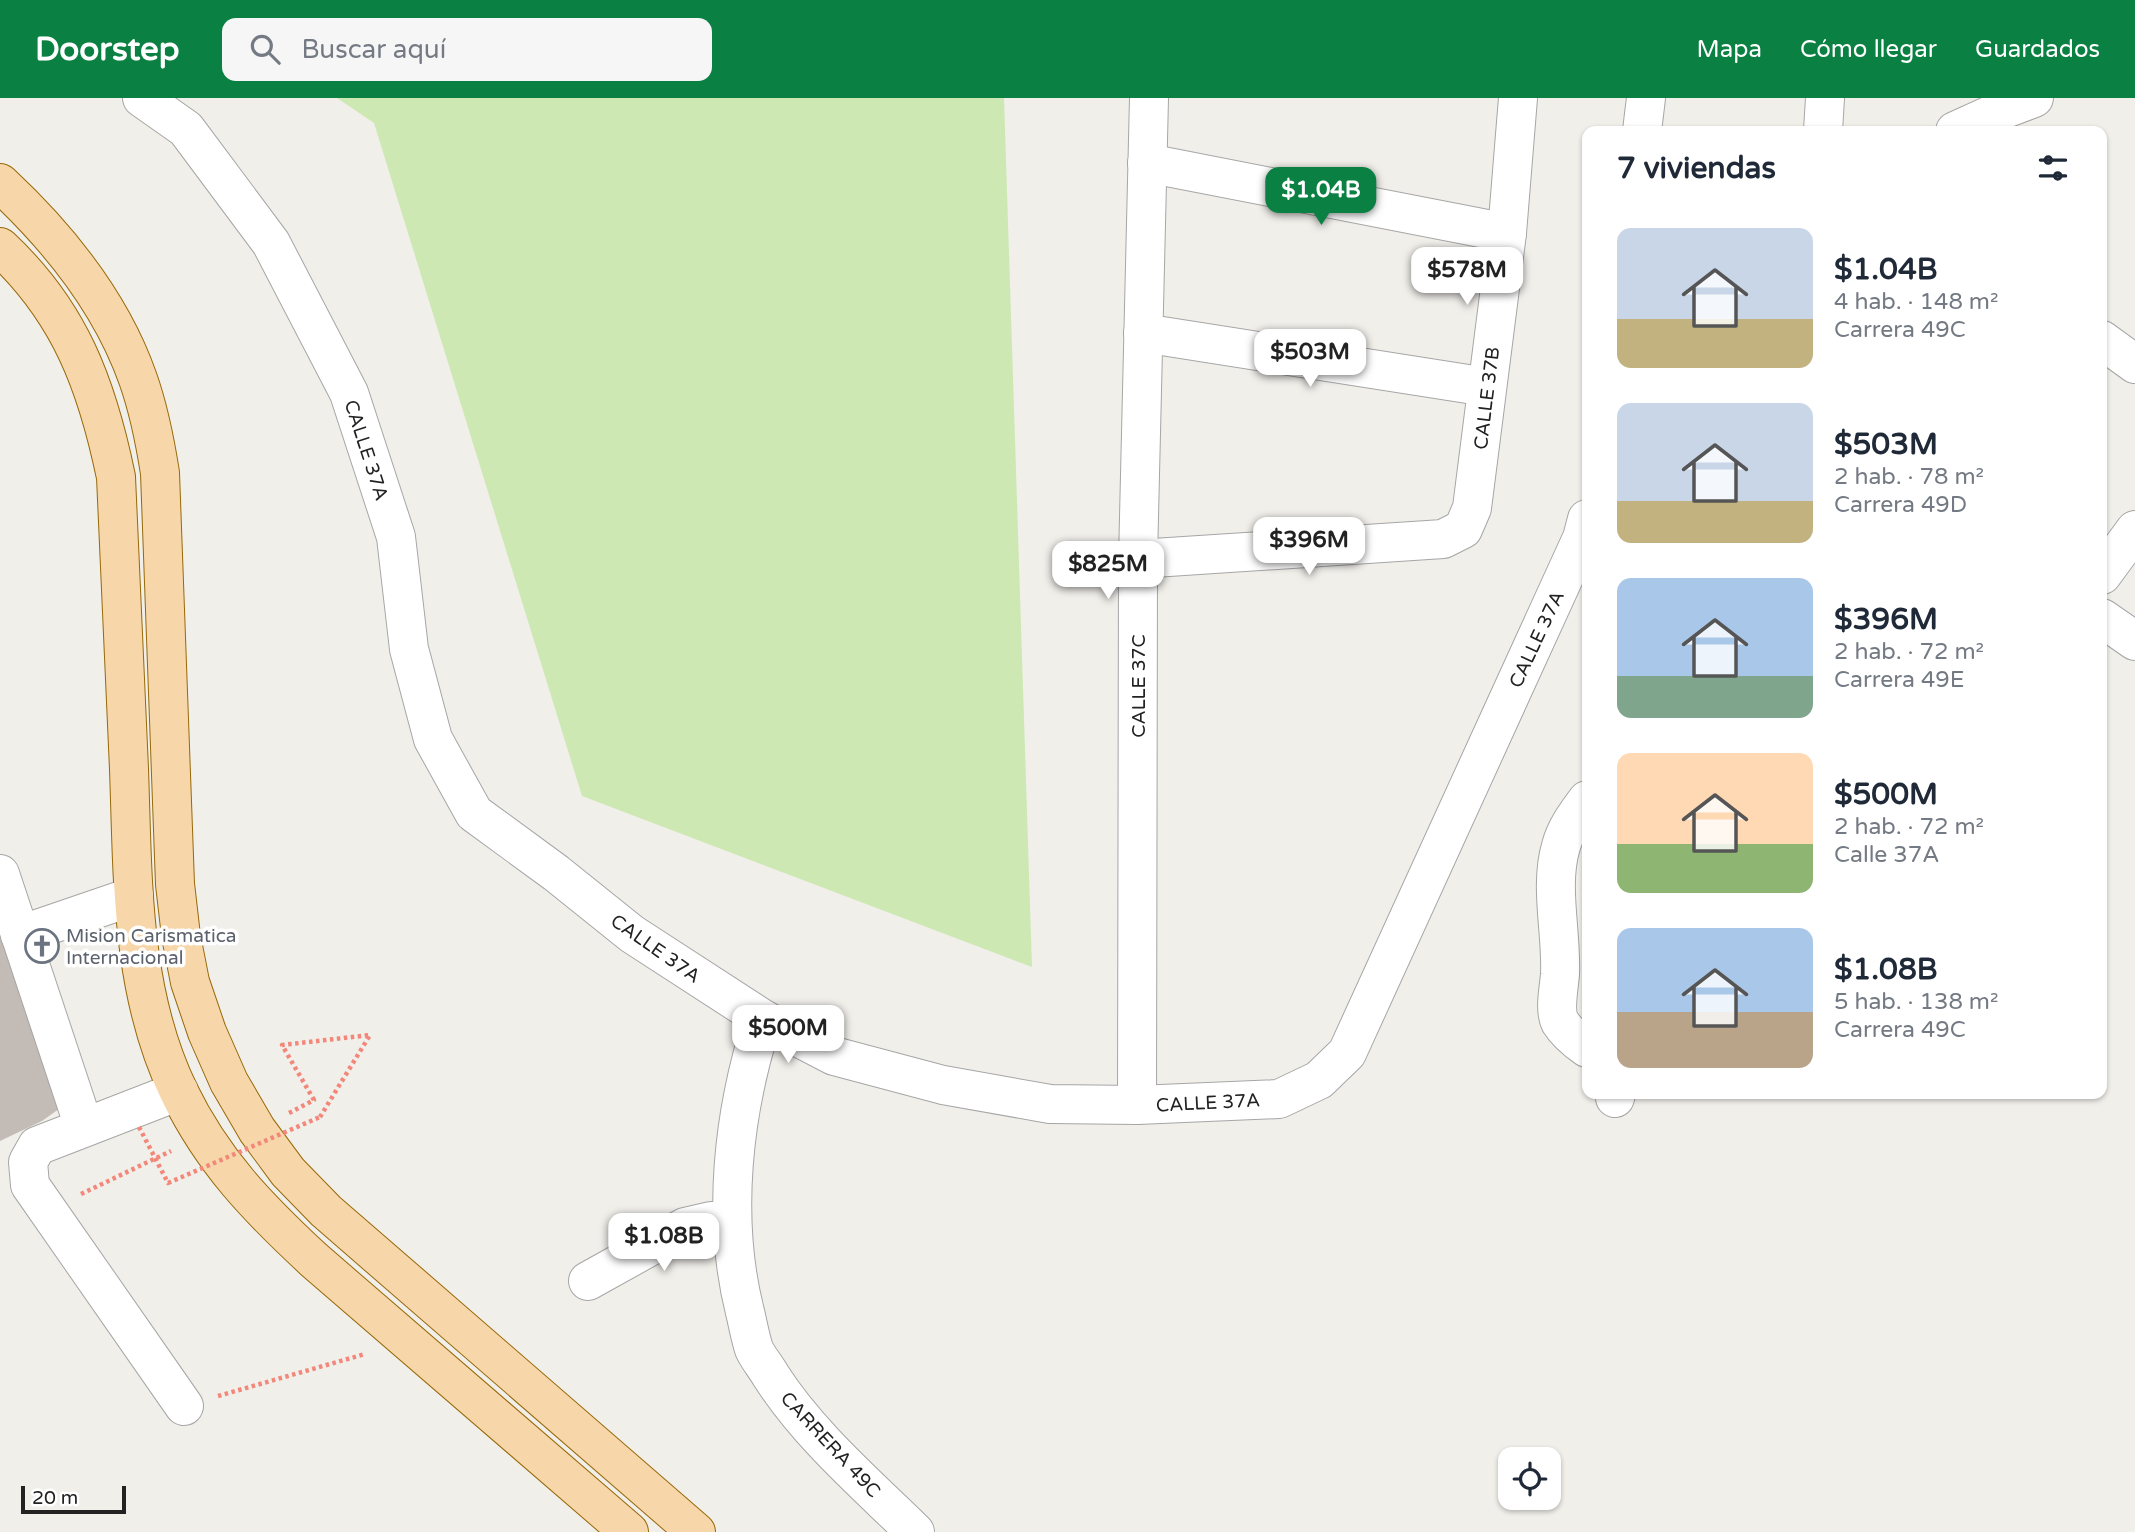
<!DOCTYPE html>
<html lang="es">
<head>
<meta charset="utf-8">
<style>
	:root { --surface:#fff; --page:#f6f6f7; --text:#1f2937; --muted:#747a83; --accent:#0b8043 }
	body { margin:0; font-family:"Varela Round",sans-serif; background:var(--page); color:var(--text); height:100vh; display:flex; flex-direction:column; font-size:26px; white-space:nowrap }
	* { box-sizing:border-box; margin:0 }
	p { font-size:23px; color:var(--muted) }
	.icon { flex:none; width:38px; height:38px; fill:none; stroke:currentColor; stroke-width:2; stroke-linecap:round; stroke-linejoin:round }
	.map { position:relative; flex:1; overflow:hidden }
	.details { position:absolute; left:1582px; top:28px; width:525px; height:973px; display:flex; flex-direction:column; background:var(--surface); border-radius:14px; box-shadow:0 2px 5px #0004 }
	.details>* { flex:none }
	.fabs { position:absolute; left:1498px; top:1349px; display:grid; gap:14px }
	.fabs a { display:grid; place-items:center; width:63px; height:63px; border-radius:14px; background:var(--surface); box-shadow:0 2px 5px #0004; font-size:35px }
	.scale { position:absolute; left:21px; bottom:18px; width:105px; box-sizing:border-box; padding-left:7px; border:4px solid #222; border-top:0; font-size:19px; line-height:24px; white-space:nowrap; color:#222; -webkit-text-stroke:5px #fff; paint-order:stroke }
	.price { position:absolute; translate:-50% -60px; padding:0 16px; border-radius:14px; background:#fff; color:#222; font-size:23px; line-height:46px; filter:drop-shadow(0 2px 4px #0008) }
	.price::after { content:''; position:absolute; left:50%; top:42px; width:21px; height:16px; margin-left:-10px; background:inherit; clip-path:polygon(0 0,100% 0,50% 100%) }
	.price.active { background:var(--accent); color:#fff }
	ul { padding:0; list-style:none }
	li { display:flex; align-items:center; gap:21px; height:175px; padding:0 35px }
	li span { display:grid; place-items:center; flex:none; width:196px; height:140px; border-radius:14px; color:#555 }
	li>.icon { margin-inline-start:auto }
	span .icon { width:84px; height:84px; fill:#fffc; stroke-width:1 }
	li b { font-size:30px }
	h2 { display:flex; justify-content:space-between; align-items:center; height:84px; padding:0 35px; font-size:30px }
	header { display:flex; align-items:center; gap:42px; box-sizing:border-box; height:98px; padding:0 35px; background:var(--accent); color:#fff }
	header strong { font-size:33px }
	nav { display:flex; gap:38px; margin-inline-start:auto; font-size:24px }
	.search { width:490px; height:63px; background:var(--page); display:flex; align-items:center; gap:18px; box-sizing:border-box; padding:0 24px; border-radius:14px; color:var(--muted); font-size:26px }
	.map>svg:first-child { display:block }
</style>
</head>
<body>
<header>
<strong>Doorstep</strong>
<div class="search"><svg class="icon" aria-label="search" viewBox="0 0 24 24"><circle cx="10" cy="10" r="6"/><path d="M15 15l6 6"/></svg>Buscar aquí</div>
<nav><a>Mapa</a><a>Cómo llegar</a><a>Guardados</a></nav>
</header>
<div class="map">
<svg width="2135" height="1434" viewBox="0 0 2135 1434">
	<rect width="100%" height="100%" fill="#f1efea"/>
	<polygon fill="#cde8b3" points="337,0 1004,0 1032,869 582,698 374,25"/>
	<polygon fill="#c2bbb6" points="0,839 63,1008 42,1023 0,1043"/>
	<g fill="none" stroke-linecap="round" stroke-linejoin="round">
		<g stroke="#a6a6a6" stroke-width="40">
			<g id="minor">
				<polyline points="142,0 186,31 271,145 349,295 396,439 409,551 433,641 474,715 556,775 632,836 763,921 834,958 943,987 1050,1006 1137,1007 1279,1001 1319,982 1347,955 1582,440 1587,421"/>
				<polyline points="1642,33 1646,0"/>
				<polyline points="1823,33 1825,0"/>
				<polyline points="1955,33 1997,14 2034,0"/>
				<polyline points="1147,65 1507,135"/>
				<polyline points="1143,235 1487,289"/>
				<polyline points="2102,242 2135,266"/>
				<polyline points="1138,461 1443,441 1463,431 1472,410 1507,135 1518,0"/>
				<polyline points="2102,477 2135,432"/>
				<polyline points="2102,520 2135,543"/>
				<path d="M1587,702C1576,717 1566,730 1561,748C1549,788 1562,835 1560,876C1559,890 1554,912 1560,924C1567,935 1577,943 1587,950"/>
				<polyline points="0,776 84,1029"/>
				<polyline points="20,837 134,798"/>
				<path d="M763,921C733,1014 721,1119 745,1214C748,1226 750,1239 754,1251C758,1260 766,1269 771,1278C809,1337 865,1385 915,1434"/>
				<polyline points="179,993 37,1048 28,1064 30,1087 184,1308"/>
				<polyline points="1615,1000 1616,996"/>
				<polyline points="1137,1007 1138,461 1149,0"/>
				<polyline points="588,1183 685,1129 711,1123 731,1125"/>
			</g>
		</g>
		<g stroke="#976909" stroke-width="40">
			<g id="major">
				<path d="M0,85C59,140 111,204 138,281C149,312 155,343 160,375L175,786L181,838L190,884L207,934L229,984L257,1032L288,1074L326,1113L696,1434"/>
				<path d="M0,149C70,214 97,287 116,379C120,476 124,573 129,671C133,780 130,893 179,994C213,1064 258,1110 314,1162L629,1434"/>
			</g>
		</g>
		<g stroke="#f2877a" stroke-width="4.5" stroke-dasharray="3.5 3.5" stroke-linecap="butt">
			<polyline points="289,1015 314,1002 282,947 370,937 320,1019"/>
			<polyline points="81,1096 171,1053"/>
			<polyline points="218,1298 365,1256"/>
		</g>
		<use href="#minor" stroke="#fff" stroke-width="38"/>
		<use href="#major" stroke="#f7d6a9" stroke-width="38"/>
		<polyline stroke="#f2877a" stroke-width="4.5" stroke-dasharray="3.5 3.5" stroke-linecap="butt" points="139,1029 168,1085 320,1019"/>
	</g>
	<defs>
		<g id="church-ring" transform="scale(1.75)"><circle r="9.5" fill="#fff" stroke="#6b7280" stroke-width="1.5"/><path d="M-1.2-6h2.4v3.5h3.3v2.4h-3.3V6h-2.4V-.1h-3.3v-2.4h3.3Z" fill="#6b7280"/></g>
	</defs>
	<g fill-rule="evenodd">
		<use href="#church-ring" x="42" y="848"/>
	</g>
	<g text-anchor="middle" stroke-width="7" stroke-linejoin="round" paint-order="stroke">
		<g font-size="19" fill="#222" stroke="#fff">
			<text transform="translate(1486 300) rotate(-83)" y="7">CALLE 37B</text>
			<text transform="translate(367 352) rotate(72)" y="7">CALLE 37A</text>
			<text transform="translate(1536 541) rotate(-65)" y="7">CALLE 37A</text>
			<text transform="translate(1138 588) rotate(-90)" y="7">CALLE 37C</text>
			<text transform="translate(656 850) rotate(35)" y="7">CALLE 37A</text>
			<text transform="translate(1208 1004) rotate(-3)" y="7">CALLE 37A</text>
			<text transform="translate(831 1346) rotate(47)" y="7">CARRERA 49C</text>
		</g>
		<g font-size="19" fill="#5b616d" stroke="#fff" text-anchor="start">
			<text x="66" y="844">Mision Carismatica<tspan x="66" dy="22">Internacional</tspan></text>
		</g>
	</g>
</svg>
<div class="fabs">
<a><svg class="icon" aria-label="locate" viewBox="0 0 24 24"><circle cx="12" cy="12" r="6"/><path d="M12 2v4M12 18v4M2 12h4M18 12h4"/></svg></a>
</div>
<div class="scale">20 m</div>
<b class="price active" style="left:1321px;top:129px">$1.04B</b>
<b class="price" style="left:1467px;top:209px">$578M</b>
<b class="price" style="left:1310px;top:291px">$503M</b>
<b class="price" style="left:1309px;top:479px">$396M</b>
<b class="price" style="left:1108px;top:503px">$825M</b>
<b class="price" style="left:788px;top:967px">$500M</b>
<b class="price" style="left:664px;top:1175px">$1.08B</b>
<section class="details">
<h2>7 viviendas<svg class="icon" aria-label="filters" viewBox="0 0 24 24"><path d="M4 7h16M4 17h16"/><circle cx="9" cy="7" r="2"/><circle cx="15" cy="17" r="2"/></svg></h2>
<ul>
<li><span style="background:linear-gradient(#c9d6e8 65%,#c2b280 0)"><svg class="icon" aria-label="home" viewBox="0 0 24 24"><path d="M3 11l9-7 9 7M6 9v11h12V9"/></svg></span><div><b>$1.04B</b><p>4 hab. · 148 m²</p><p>Carrera 49C</p></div></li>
<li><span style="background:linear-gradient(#c9d6e8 70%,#c2b280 0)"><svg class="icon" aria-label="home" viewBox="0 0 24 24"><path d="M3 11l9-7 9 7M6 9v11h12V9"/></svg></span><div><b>$503M</b><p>2 hab. · 78 m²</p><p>Carrera 49D</p></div></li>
<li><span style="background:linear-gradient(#a9c7e8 70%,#7fa58c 0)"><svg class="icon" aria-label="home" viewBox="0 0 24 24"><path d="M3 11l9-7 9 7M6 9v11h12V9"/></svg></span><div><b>$396M</b><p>2 hab. · 72 m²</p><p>Carrera 49E</p></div></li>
<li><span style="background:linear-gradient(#ffd9b3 65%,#8fb573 0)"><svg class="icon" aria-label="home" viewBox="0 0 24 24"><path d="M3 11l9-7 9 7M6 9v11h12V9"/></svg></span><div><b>$500M</b><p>2 hab. · 72 m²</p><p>Calle 37A</p></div></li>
<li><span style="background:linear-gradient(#a9c7e8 60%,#b9a48a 0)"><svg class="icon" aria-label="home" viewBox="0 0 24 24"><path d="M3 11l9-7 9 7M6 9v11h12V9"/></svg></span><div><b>$1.08B</b><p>5 hab. · 138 m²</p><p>Carrera 49C</p></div></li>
</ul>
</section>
</div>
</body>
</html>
